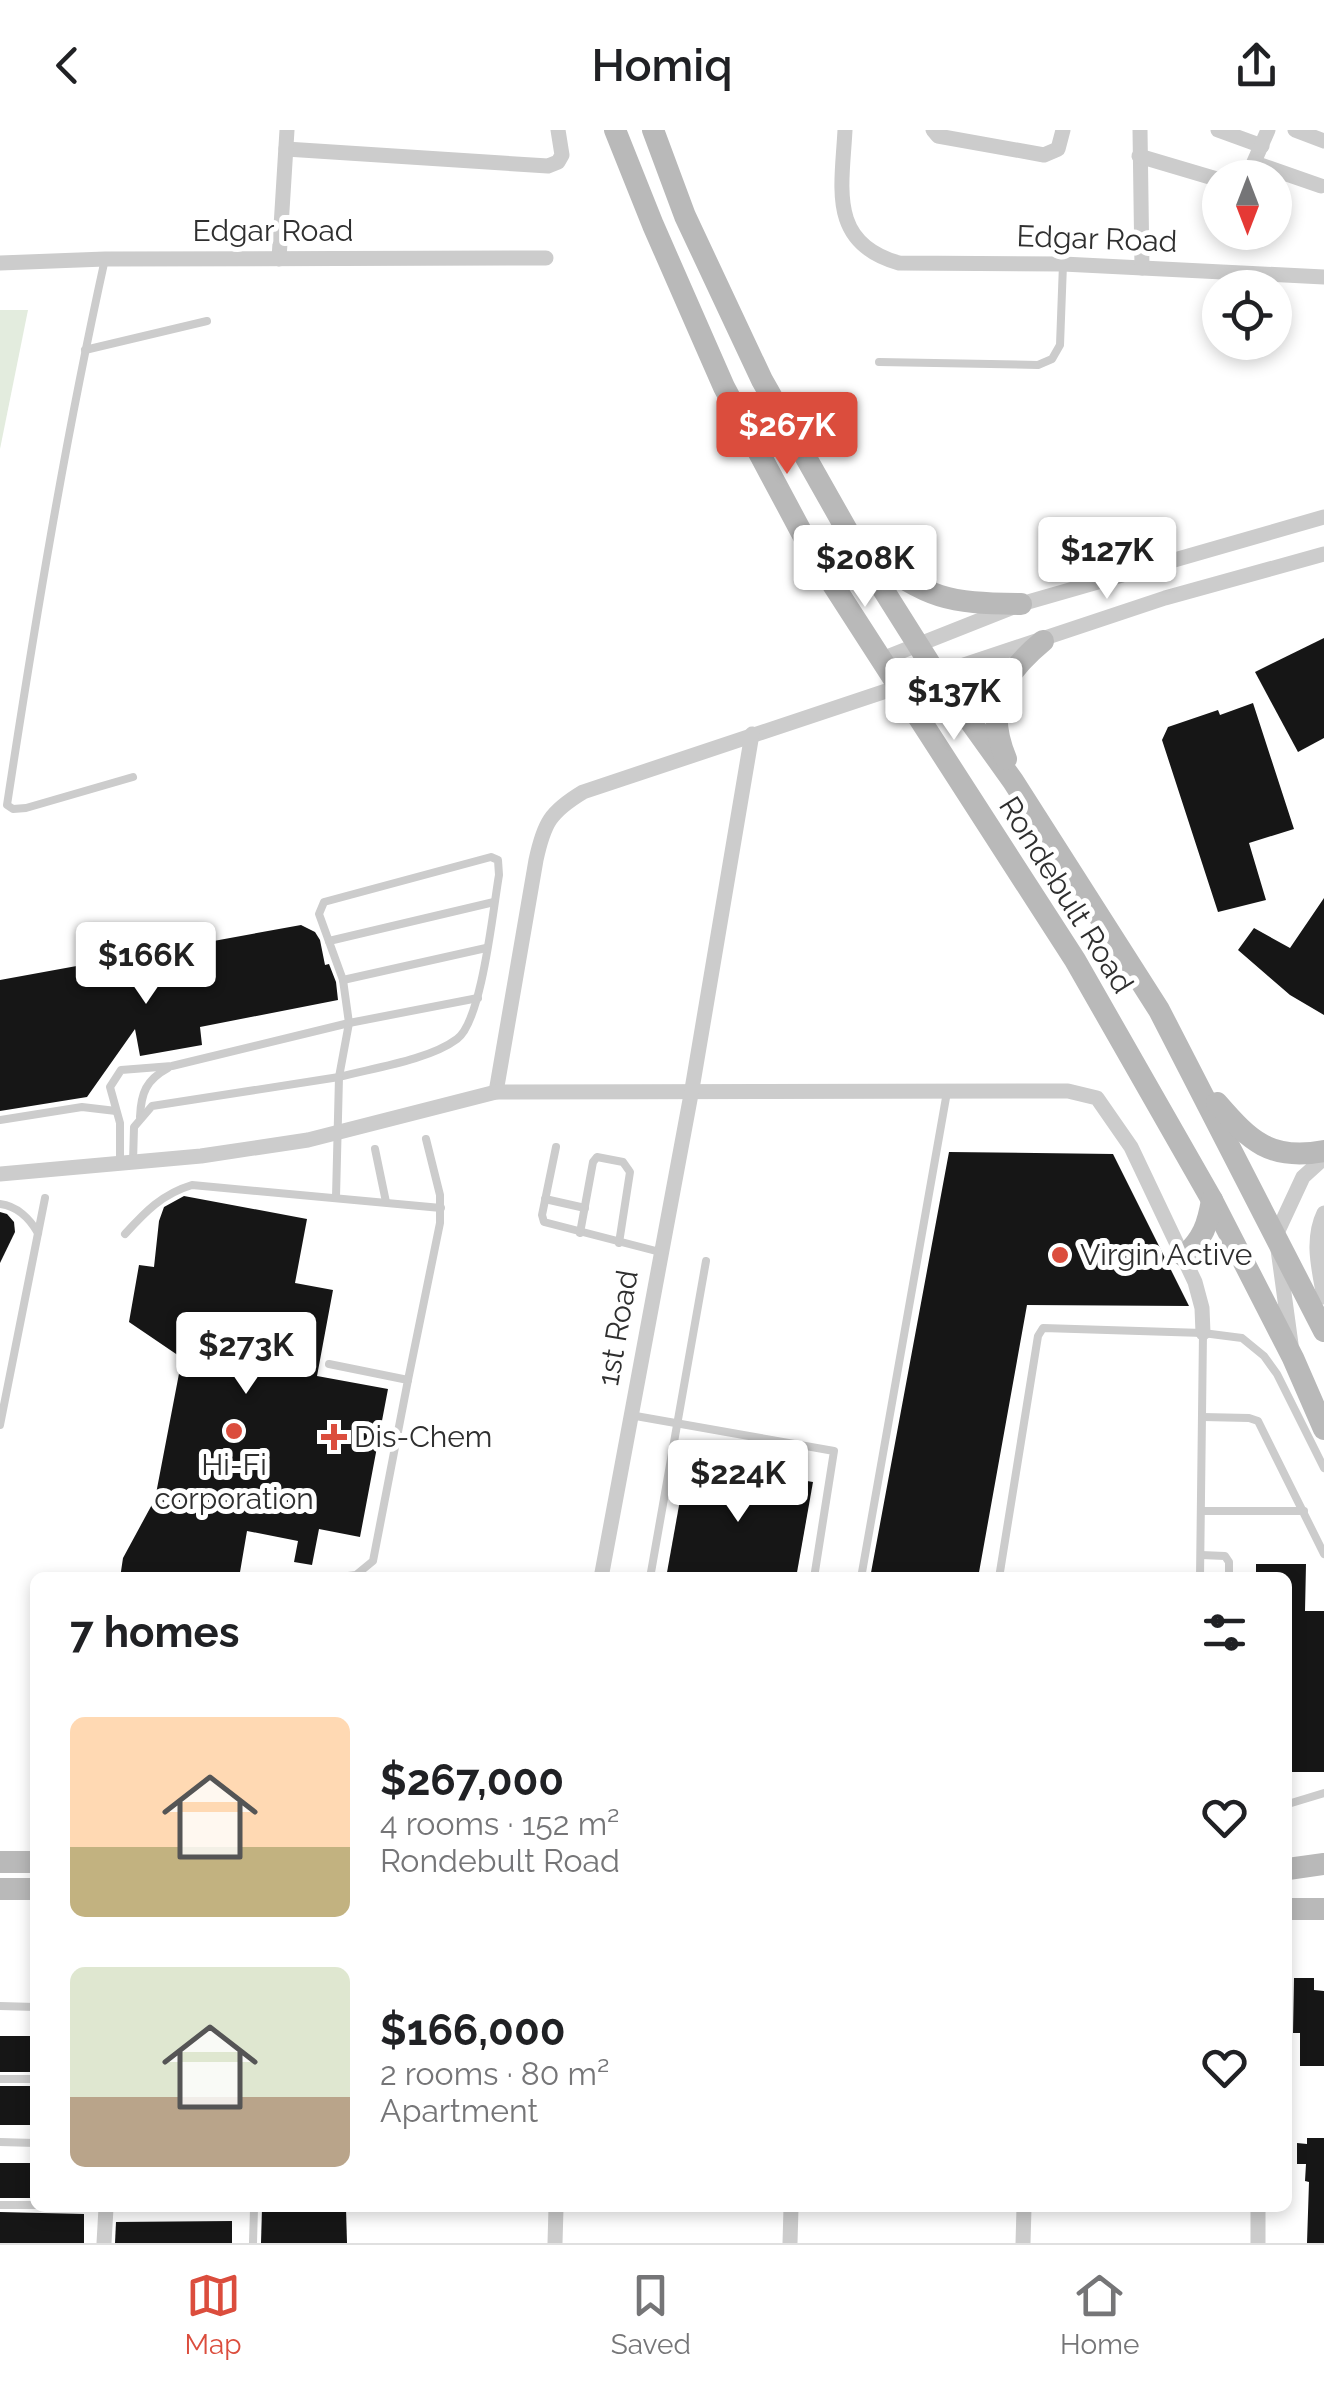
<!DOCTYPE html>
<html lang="en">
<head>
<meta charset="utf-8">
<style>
	:root { --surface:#fff; --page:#f2f2f2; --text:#202124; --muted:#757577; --line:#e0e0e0; --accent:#db4d3d }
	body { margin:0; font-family:Raleway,sans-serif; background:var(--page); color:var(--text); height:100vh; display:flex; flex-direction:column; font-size:38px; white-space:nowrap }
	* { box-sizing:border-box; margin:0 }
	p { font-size:32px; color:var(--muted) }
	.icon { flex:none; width:55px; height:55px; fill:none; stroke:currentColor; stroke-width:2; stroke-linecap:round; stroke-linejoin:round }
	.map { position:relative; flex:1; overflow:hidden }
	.panel { position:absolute; left:30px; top:1442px; width:1262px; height:640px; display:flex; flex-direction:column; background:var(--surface); border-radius:15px; box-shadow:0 5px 15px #0003 }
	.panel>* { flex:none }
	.needle { width:65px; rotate:180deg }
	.controls { position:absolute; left:1202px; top:30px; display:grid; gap:20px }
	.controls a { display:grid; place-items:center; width:90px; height:90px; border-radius:50%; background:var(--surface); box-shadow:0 5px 15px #0003; font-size:50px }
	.price { position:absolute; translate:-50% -85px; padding:0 22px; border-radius:10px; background:#fff; color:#222; font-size:32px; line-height:65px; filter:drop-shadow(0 2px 5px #0008) }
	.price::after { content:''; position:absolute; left:50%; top:60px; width:30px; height:22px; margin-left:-15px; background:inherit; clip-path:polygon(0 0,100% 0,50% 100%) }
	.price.selected { background:var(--accent); color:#fff }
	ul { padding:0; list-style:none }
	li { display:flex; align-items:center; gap:30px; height:250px; padding:0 40px }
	li span { display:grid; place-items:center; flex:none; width:280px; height:200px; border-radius:15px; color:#555 }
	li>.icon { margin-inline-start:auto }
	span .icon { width:120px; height:120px; fill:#fffc; stroke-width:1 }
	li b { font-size:42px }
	h2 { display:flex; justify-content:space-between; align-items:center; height:120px; padding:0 40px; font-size:42px }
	header { display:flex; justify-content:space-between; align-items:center; height:130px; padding:0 40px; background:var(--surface); font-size:45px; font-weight:600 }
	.dock { display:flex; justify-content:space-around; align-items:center; height:140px; border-top:2px solid var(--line); background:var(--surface); font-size:28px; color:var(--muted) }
	.dock a { display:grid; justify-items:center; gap:5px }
	.dock .selected { color:var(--accent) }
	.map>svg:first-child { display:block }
</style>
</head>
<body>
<header><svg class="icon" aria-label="back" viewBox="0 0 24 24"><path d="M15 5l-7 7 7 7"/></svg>Homiq<svg class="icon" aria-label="share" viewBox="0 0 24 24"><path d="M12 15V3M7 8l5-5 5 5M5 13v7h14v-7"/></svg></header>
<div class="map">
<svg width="1324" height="2113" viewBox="0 0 1324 2113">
	<rect width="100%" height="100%" fill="#fff"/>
	<polygon fill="#e3ecde" points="0,180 28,180 0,319"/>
	<g fill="#161616">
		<polygon points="1324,508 1324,608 1298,622 1255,542"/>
		<polygon points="1253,573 1294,699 1249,713 1266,770 1218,782 1162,610 1168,597 1218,580 1220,585"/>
		<polygon points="1324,768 1324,885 1290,865 1238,820 1254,798 1290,818"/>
		<polygon points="301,795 315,802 320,810 325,835 329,834 336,852 338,870 200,897 202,915 140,926 135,899 87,967 0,981 0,850"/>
		<polygon points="949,1022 1113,1024 1189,1176 1027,1175 978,1448 870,1448"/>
		<polygon points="184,1066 307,1089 295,1153 333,1160 317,1246 388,1259 360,1407 319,1399 312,1435 294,1432 298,1411 247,1401 239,1448 120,1448 123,1428 155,1369 182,1228 129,1192 139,1135 154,1137 159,1091 164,1077"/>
		<polygon points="0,1082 7,1084 14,1092 15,1102 0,1133"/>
		<polygon points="687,1331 813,1352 796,1448 666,1448"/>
		<polygon points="1256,1434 1306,1434 1305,1481 1324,1481 1324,1642 1288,1642 1288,1448 1256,1448"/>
		<polygon points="1294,1848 1314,1848 1314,1860 1324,1861 1324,1936 1300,1936 1300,1903 1293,1903"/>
		<rect x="0" y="1906" width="35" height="36"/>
		<rect x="0" y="1956" width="35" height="39"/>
		<polygon points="1307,2008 1324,2008 1324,2113 1307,2113 1309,2052 1305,2051 1306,2034 1297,2034 1297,2013 1307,2014"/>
		<rect x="0" y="2033" width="35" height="35"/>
		<polygon points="262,2078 346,2078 347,2113 261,2113"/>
		<polygon points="0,2082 84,2084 84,2113 0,2113"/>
		<polygon points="232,2091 232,2113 115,2113 116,2092"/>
	</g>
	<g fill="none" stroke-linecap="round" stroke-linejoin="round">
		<g stroke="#ccc" stroke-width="8">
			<path d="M105,129C65,310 35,492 7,675L13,679L26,678L133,647"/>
			<polyline points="85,220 207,191"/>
			<polyline points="879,232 1038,235 1052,229 1060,215 1063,134"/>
			<path d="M491,727L498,730L499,745C493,779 482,891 457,909C429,930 373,938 339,947L349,893L343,850L319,784L324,772Z"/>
			<polyline points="329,811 494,772"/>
			<polyline points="343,850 486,818"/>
			<path d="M140,987C141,963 146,950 168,938"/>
			<polyline points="0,990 82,977 116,981"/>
			<polyline points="556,1017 542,1085 544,1092 660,1122"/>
			<polyline points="375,1019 386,1072"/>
			<polyline points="120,1032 120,993 110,957 121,940 172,936 349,893 478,868"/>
			<polyline points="133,1032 134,997 152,976 339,947 336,1067"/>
			<polyline points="545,1069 585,1078"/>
			<path d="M0,1074C17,1076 30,1089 38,1103"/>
			<polyline points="580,1103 593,1032 597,1027 623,1032 630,1042 619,1113"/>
			<path d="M125,1104C145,1082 162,1064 192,1055L441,1078"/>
			<polyline points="329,1234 408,1250 373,1431 356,1445 332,1448"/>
			<polyline points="408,1250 440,1093 440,1065 426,1009"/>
			<polyline points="630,1285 834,1321 814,1448"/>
			<polyline points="1203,1287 1249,1288 1258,1291 1324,1424"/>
			<polyline points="0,1295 45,1068"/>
			<polyline points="1201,1381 1304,1381"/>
			<polyline points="1201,1425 1225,1426 1229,1432 1229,1448"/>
			<polyline points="650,1448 706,1131"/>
			<polyline points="861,1448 947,962"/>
			<polyline points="999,1448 1038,1206 1043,1198 1203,1203 1242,1208 1264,1226 1277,1244 1324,1338"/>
			<polyline points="1200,1448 1203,1203"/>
			<polyline points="1288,1674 1324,1663"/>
			<polyline points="0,1876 35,1877"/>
			<polyline points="0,1949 35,1949"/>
			<polyline points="0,2012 35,2013"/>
			<polyline points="0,2075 35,2075"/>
			<polyline points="253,2113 254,2078"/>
		</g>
		<g stroke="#ccc" stroke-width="15">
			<path d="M845,0C842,58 828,113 899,133L1063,134L1324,147"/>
			<polyline points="933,0 938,6 1044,25 1058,19 1063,0"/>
			<polyline points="1140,0 1142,138"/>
			<polyline points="1218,0 1262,16"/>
			<polyline points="1295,0 1324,11"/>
			<polyline points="286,19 548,36 558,32 562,25 558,0"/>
			<polyline points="1139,26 1220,50"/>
			<polyline points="1255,33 1321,56"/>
			<polyline points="1247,48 1268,0"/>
			<polyline points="279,129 287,0"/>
			<polyline points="0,133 105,129 546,128"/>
			<polyline points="882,529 1021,474 1324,387"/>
			<path d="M496,962L536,730C544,693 550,682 583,662L1165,468L1324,424"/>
			<polyline points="0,1044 201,1026 308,1010 496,962 1068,961 1097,968 1131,1017 1195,1152 1202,1178 1203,1203"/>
			<path d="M1324,1083C1311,1110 1319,1139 1324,1167"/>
			<polyline points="1291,1214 1276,1105 1303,1047 1324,1028"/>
			<polyline points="601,1448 692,959 752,604"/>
			<polyline points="104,2113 106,2078"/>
			<polyline points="555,2113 556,2078"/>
			<polyline points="790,2113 791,2078"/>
			<polyline points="1023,2113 1024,2078"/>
			<polyline points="1258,2113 1258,2078"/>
		</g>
		<g stroke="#b9b9b9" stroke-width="22">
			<polyline points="615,0 653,95 724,257 812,422 1075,830 1212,1070 1293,1228 1324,1299"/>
			<polyline points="653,0 685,86 762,250 857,418 937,545 1013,651 1159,880 1324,1201"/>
			<path d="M868,425C931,469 945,473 1021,474"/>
			<path d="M1006,629C984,576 1002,545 1043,511"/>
			<path d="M1217,973C1250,1011 1270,1031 1324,1021"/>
			<path d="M1184,1126C1203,1109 1208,1094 1212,1070"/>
			<polyline points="0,1732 35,1732"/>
			<polyline points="1288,1739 1324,1734"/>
			<polyline points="0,1759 35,1759"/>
			<polyline points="1288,1779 1324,1779"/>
		</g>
	</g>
	<g fill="#db4d3d" stroke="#fff" stroke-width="4">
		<circle cx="1060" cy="1125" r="10"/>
		<circle cx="234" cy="1301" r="10"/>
		<path d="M329 1292h10v10h10v10h-10v10h-10v-10h-10v-10h10z"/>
	</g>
	<g text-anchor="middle" stroke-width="10" stroke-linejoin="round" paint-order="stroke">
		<g font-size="30" fill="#2f2f2f" stroke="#fff">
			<text x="273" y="111">Edgar Road</text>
			<text transform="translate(1097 109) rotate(2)" y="10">Edgar Road</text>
			<text transform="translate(1066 765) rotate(58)" y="10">Rondebult Road</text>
			<text transform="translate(618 1198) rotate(-80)" y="10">1st Road</text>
		</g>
		<g font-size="30" fill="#2f2f2f" stroke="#fff" text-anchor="start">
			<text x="1080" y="1135">Virgin Active</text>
			<text x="354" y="1317">Dis-Chem</text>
			<text x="234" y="1345" text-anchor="middle">Hi-Fi<tspan x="234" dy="34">corporation</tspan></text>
		</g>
	</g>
</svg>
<div class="controls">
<a><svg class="needle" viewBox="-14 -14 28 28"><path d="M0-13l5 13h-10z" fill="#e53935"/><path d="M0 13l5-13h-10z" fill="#757577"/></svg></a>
<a><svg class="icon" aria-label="locate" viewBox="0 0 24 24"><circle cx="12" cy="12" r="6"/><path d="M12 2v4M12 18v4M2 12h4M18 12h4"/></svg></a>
</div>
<b class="price selected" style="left:787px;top:347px">$267K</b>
<b class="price" style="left:1107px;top:472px">$127K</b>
<b class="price" style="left:865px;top:480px">$208K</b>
<b class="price" style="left:954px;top:613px">$137K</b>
<b class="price" style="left:146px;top:877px">$166K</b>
<b class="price" style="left:246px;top:1267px">$273K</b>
<b class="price" style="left:738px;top:1395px">$224K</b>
<section class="panel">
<h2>7 homes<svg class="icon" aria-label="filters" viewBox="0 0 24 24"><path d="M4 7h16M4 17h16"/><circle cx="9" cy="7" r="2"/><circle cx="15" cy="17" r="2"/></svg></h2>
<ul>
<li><span style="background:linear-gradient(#ffd9b3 65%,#c2b280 0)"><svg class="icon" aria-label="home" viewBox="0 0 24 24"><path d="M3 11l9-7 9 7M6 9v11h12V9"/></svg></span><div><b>$267,000</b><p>4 rooms · 152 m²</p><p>Rondebult Road</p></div><svg class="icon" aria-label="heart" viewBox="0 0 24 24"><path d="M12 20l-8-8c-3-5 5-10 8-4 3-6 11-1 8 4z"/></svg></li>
<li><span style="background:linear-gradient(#dfe7d0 65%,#b9a48a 0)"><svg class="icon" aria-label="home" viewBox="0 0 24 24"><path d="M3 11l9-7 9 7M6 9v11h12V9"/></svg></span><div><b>$166,000</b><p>2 rooms · 80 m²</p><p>Apartment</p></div><svg class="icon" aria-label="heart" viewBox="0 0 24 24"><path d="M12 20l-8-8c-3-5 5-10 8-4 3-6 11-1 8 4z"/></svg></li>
</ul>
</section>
</div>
<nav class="dock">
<a class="selected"><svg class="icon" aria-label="map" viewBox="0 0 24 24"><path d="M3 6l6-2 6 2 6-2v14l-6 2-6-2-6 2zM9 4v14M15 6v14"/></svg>Map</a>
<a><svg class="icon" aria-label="saved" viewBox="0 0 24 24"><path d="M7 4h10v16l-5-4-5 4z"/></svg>Saved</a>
<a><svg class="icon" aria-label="home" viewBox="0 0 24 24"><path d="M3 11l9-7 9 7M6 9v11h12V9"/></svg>Home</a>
</nav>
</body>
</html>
